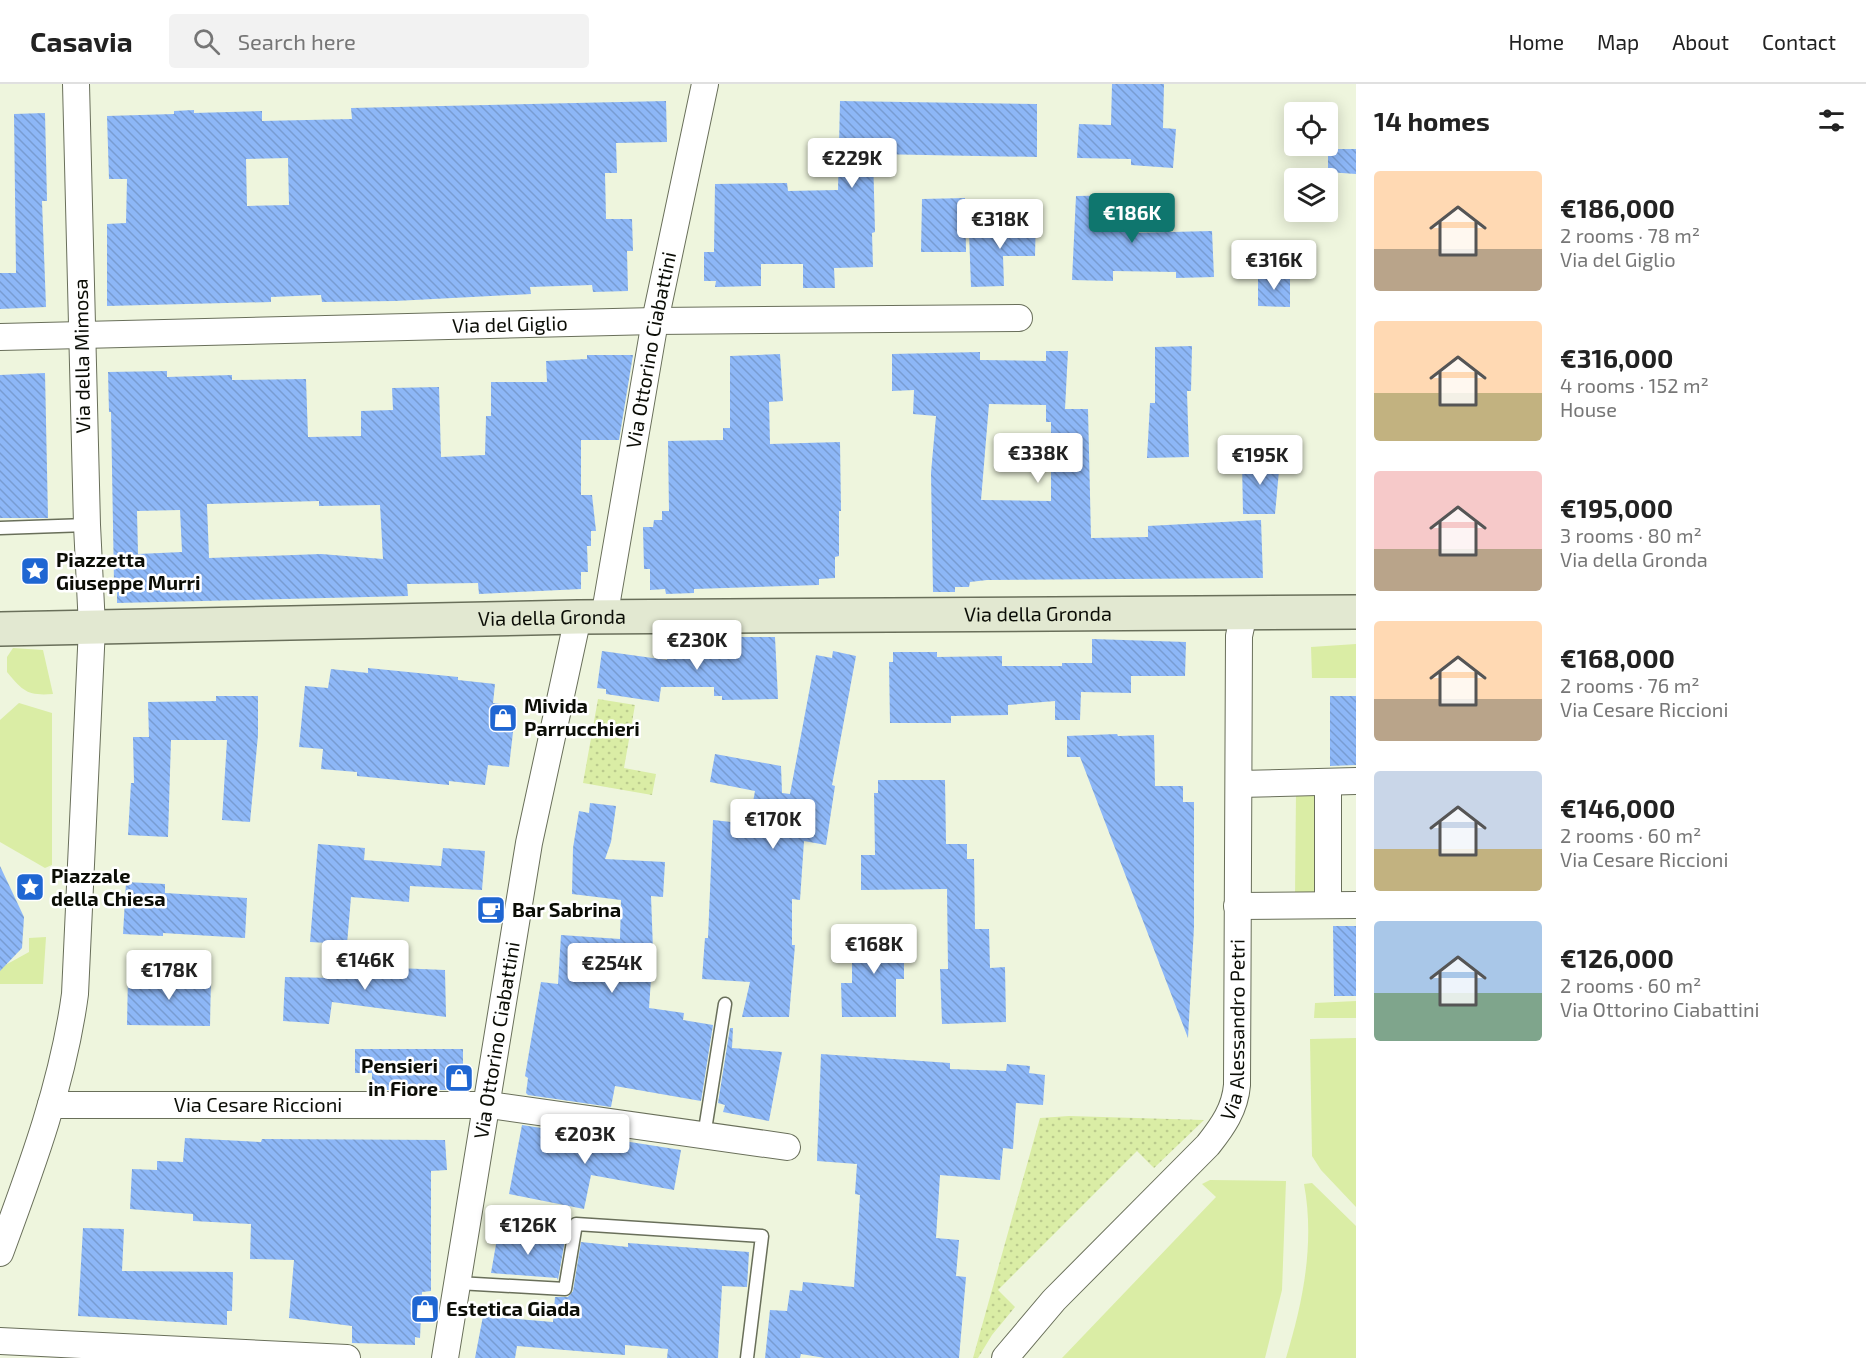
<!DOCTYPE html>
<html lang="en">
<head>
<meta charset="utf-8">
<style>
	:root { --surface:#fff; --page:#f2f2f2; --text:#222; --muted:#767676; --line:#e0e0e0; --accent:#0f766e }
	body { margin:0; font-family:"Exo 2",sans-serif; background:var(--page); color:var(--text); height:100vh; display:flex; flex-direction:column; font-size:22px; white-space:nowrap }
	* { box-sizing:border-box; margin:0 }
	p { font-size:20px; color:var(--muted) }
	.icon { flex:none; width:33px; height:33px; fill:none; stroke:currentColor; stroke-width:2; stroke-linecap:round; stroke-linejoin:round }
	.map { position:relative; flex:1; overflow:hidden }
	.side { display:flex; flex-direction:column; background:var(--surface); width:510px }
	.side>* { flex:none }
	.tools { position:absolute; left:1284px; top:18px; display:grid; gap:12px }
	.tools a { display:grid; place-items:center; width:54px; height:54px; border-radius:6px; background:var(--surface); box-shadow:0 3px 15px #0003; font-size:30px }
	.price { position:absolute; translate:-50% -51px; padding:0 14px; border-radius:6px; background:#fff; color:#222; font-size:20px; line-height:39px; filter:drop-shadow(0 2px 3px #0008) }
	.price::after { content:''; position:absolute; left:50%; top:36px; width:18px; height:14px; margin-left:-9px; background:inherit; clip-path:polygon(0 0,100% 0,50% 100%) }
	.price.on { background:var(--accent); color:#fff }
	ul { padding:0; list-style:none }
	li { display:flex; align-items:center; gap:18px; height:150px; padding:0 18px }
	li span { display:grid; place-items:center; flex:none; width:168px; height:120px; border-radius:6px; color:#555 }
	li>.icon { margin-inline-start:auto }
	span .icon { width:72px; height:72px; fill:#fffc; stroke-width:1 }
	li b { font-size:26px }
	h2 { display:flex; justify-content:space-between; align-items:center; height:72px; padding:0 18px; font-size:26px }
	header { display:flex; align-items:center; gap:36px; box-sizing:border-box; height:84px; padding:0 30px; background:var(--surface); border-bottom:2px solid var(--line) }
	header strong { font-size:28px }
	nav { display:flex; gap:33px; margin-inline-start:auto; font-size:21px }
	.search { width:420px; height:54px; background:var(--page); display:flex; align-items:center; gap:15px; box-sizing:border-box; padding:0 21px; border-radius:6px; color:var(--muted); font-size:22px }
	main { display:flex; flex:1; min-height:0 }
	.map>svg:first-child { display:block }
</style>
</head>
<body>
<header>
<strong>Casavia</strong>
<div class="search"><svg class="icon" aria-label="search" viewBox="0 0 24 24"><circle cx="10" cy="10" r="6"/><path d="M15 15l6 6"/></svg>Search here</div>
<nav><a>Home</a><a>Map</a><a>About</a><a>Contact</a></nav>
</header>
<main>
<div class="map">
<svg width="1356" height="1274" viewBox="0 0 1356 1274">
	<defs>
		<pattern id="park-dots" width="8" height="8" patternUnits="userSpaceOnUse" patternTransform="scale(1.5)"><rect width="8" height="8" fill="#daeda5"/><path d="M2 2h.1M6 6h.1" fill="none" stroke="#baca8d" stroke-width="1.8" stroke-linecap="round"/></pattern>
		<pattern id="building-back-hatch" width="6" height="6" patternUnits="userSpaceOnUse" patternTransform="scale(1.5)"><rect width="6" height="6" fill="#8db7f7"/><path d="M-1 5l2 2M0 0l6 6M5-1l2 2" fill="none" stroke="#789cd2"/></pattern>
	</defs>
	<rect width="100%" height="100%" fill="#eef5dd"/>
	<g fill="#daeda5">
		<polygon points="1356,560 1356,594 1312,594 1311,563"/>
		<path d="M13,564L43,566L53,610C27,612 23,607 7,588V573Z"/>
		<polygon points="19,619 52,629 52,781 45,784 0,758 0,636"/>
		<polygon points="1324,707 1322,814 1295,814 1296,708"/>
		<polygon points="46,853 43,900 0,900 0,884 29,868 29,854"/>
		<polygon points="1356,917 1356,934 1314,934 1315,919"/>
		<polygon points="1356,954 1356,1123 1321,1086 1312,1072 1310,955"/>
		<polygon points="1210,1096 1286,1097 1282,1206 1265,1274 1062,1274 1216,1113 1202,1100"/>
		<path d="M1312,1099L1356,1142V1274H1286C1303,1218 1315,1159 1304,1100Z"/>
	</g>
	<g fill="url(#park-dots)">
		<polygon points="598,615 635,621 624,684 656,690 652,711 583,699"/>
		<polygon points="1069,1032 1204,1036 1154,1084 1137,1067 998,1206 1015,1223 992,1251 978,1274 973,1274 1040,1034"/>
	</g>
	<g fill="url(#building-back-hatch)" fill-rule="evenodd">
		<polygon points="1112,0 1164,0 1163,44 1176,45 1173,84 1131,81 1131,75 1077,74 1079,40 1111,41"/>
		<path d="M666,17L667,58L616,59L617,89H605L606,135H632L633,167H627L628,207L593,208L592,201L530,203L531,210L395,217L322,218L321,211L271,213V218L107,222V140L126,139L127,95H109L107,32L174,30V27L194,26V29L262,27V37L352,35L351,24ZM288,74L289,121L247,122L246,75Z"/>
		<polygon points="840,17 1037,20 1037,73 873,70 875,148 872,149 873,183 834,184 835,204 803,204 803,180 761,180 761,202 715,203 716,197 704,197 704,168 714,168 715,100 787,99 788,107 838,106"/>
		<polygon points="45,29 47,117 42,117 46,223 0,225 0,189 16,189 14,30"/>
		<polygon points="1328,65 1356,65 1356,90 1328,88"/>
		<polygon points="1131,111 1130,149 1212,147 1214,193 1176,194 1176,188 1113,187 1113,197 1072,196 1076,112"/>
		<polygon points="965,114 966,168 921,168 922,115"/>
		<polygon points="1016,129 1036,131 1035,172 1003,172 1004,202 971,203 969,148 1014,147"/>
		<polygon points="1258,191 1290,192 1290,223 1258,222"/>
		<polygon points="1192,262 1191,307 1187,307 1189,373 1147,374 1150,319 1155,319 1155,263"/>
		<path d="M1046,267H1068L1065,325H1088L1091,454L1148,453V442L1261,436L1263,494L987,496L970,498L969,503H955V508H933L931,389L936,332L913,330L914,306L892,307V270L980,268V276L1046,277ZM989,320L1046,321V338H1051V417L981,416Z"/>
		<polygon points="780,270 783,317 769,318 770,360 840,358 841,427 839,427 839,472 835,473 835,494 819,495 819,501 694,505 694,509 666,510 665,505 650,506 650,485 644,485 643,443 653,443 654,436 662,436 662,427 669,427 668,357 723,356 723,344 730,344 730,272"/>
		<path d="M587,271H633L619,356H581V411H592L596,447H591V462H587L588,488H581V505L479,510L478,499L407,500L408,512L117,519V498H114L111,328H109L108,288L167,287V293L232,291V296L306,295L308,353L361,352V327L393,326L392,304L439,303L441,373L485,371L486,332H491V298H547L546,277L587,275ZM319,417V422L380,421L383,475L321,470L209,474L207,420ZM180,426L182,468L138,470L137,427Z"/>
		<polygon points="45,289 48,434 0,434 0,291"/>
		<polygon points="1280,376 1275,430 1243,430 1242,377"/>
		<polygon points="721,553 775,553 778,615 722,616 722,612 714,612 714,603 661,603 659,618 606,610 606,605 597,604 602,567 667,576 668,566 722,565"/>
		<polygon points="1092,555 1186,558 1185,592 1131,592 1131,609 1081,608 1080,636 1055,636 1055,617 1008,621 1008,631 951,632 951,639 890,639 889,578 893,578 893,568 937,568 937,573 1002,572 1002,582 1062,582 1062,579 1092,579"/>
		<polygon points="833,567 856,572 832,701 835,702 826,761 804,757 800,816 792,815 792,861 795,861 789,933 742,933 750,898 702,895 705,854 708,854 713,736 749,740 755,707 710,698 715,670 781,682 782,709 790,710 816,571 832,574"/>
		<polygon points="368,584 458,593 458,596 495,600 493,619 516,622 509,683 488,681 485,701 449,697 449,701 357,692 357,688 321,685 323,665 299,663 305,602 328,604 331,585 368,589"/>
		<polygon points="216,612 258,612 258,651 250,738 222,736 227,656 171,656 168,753 128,751 131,699 134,699 133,653 149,653 148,618 216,617"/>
		<polygon points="1330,612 1356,612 1356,681 1330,682"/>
		<polygon points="1117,650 1118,652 1154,651 1155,702 1183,702 1183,718 1194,718 1194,843 1188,954 1080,673 1067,673 1067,652"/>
		<polygon points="878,696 945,696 946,760 967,760 967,775 974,775 975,845 989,845 990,884 1005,883 1006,938 942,940 940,885 948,885 947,805 861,806 861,771 875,771 874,709 878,709"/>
		<polygon points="590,719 616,722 611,758 605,775 665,778 663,813 651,812 653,866 649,924 684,929 683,936 713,941 701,1017 615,1002 611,1023 528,1011 526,1009 528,994 525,992 541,898 558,900 561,851 620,855 621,816 572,810 573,764 579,727 589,729"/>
		<polygon points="318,760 365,764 364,776 441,782 443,764 485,767 482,806 410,802 409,818 351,813 347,860 310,858"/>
		<polygon points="0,782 24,833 22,864 0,887"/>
		<polygon points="126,798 165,800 165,809 247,814 245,854 163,849 163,852 123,850"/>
		<polygon points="1333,842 1356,842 1356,912 1334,912"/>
		<polygon points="852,848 904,848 904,895 896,895 896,933 842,933 841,899 852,899"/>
		<polygon points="337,875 397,879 397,884 445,886 446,933 332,918 329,940 283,937 285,893 336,894"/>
		<polygon points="128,892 211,892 210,942 127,941"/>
		<polygon points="730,944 733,944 732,964 782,968 769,1037 723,1028 725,1021 718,1019"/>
		<polygon points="355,965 463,965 463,1006 372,1006 372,989 355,989"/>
		<polygon points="821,970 950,979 950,985 1006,987 1007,980 1030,982 1029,989 1045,991 1043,1021 1016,1019 1013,1065 1003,1064 1000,1096 940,1091 936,1154 959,1156 956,1192 966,1193 959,1274 825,1274 801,1270 800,1274 765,1274 770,1226 787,1227 790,1206 802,1207 803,1198 854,1203 860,1111 855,1110 857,1080 817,1077"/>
		<polygon points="522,1041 681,1066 674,1106 591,1091 584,1125 509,1110"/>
		<polygon points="185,1054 261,1058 262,1055 445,1056 447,1086 431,1087 431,1207 422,1208 420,1254 415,1253 415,1261 352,1259 352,1242 289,1234 294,1176 250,1175 251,1140 193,1137 193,1130 130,1125 132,1085 157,1086 157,1077 183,1078"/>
		<polygon points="83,1144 124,1145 122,1187 233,1188 232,1227 227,1227 227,1241 78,1232"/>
		<polygon points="498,1149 565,1156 558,1196 557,1194 491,1189"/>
		<polygon points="581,1158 628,1163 628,1159 749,1168 747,1203 722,1202 718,1274 667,1274 668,1265 625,1261 625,1271 517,1262 515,1274 475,1274 483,1232 553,1238 555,1213 568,1213 573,1207"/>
	</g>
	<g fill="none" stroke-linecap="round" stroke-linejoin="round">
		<g stroke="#696f5a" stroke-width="15">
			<g id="lane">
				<polyline points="0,444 87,441"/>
				<polyline points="704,1052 725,920"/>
				<polyline points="458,1199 565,1205 576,1140 762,1152 747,1274"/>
			</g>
		</g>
		<g stroke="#696f5a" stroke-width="28">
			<g id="street">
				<path id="s1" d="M0,253L655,237L1019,234"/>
				<path id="s2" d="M604,534L655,237L705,0"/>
				<polyline points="1328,698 1328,821"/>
				<polyline points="1239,700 1356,697"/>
				<polyline points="1237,822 1356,821"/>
				<path id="s3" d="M51,1021H489L787,1063"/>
				<path d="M0,1169C31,1085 63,1000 75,910L92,543L87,441L76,0"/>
				<polyline points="0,1257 347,1274"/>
				<path id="s4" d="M445,1274L529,759L578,533"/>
				<path id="s5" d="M1005,1274L1054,1216L1208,1061C1223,1042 1235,1025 1237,1001L1239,552L1244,529"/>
			</g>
		</g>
		<g stroke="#696f5a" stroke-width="36">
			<g id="secondary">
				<path id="s6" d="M0,545L578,533L1356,528"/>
			</g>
		</g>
		<use href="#lane" stroke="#fff" stroke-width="12"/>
		<use href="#street" stroke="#fff" stroke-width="26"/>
		<use href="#secondary" stroke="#e2e8d1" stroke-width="33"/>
	</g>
	<defs>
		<g id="sight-square" transform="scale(1.5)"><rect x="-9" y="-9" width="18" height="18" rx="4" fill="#1f66d2" stroke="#fff"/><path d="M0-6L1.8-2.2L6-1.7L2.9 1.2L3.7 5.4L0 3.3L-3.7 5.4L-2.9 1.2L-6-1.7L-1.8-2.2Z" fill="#fff"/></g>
		<g id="shop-square" transform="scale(1.5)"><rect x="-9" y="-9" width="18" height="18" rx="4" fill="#1f66d2" stroke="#fff"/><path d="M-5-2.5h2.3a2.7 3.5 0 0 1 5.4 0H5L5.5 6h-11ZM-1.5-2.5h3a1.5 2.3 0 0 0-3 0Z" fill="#fff"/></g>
		<g id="cafe-square" transform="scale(1.5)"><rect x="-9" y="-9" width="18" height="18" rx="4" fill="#1f66d2" stroke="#fff"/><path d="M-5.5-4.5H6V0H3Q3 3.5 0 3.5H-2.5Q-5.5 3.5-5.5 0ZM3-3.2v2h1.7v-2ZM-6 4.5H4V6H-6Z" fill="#fff"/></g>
	</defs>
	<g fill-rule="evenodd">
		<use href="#sight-square" x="35" y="487"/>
		<use href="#shop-square" x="503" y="634"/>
		<use href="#sight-square" x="30" y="803"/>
		<use href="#cafe-square" x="491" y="826"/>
		<use href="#shop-square" x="459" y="994"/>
		<use href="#shop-square" x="425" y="1225"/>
	</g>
	<g text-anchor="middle" stroke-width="5" stroke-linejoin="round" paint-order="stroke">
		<g font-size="20" fill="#0b0d06" stroke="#fff">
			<text dy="7" stroke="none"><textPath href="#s1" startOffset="510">Via del Giglio</textPath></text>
			<text dy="7" stroke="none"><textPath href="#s2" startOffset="272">Via Ottorino Ciabattini</textPath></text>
			<text transform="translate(82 272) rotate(-91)" y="7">Via della Mimosa</text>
			<text dy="7" stroke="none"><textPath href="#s6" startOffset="1038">Via della Gronda</textPath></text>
			<text dy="7" stroke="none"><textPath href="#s6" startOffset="552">Via della Gronda</textPath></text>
			<text dy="7" stroke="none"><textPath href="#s5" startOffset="417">Via Alessandro Petri</textPath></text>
			<text dy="7" stroke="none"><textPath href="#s4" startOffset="322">Via Ottorino Ciabattini</textPath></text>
			<text dy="7" stroke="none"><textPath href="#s3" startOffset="207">Via Cesare Riccioni</textPath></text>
		</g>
		<g font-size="20" font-weight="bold" fill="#0b0d06" stroke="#fff" text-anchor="start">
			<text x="56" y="483">Piazzetta<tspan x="56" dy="23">Giuseppe Murri</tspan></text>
			<text x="524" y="629">Mivida<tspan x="524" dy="23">Parrucchieri</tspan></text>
			<text x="51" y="799">Piazzale<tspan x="51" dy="23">della Chiesa</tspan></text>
			<text x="512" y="833">Bar Sabrina</text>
			<text x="438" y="989" text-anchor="end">Pensieri<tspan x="438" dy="23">in Fiore</tspan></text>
			<text x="446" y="1232">Estetica Giada</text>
		</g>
	</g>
</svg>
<div class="tools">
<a><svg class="icon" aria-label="locate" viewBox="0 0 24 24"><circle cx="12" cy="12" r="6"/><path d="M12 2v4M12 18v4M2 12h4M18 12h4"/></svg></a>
<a><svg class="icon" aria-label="layers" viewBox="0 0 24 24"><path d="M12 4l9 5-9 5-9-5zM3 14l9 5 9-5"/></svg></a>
</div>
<b class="price" style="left:852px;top:105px">€229K</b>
<b class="price on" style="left:1132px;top:160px">€186K</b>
<b class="price" style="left:1000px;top:166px">€318K</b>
<b class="price" style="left:1274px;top:207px">€316K</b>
<b class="price" style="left:1038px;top:400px">€338K</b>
<b class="price" style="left:1260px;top:402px">€195K</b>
<b class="price" style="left:697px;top:587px">€230K</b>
<b class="price" style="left:773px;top:766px">€170K</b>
<b class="price" style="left:874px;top:891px">€168K</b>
<b class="price" style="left:365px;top:907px">€146K</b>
<b class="price" style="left:612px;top:910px">€254K</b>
<b class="price" style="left:169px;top:917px">€178K</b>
<b class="price" style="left:585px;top:1081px">€203K</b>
<b class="price" style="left:528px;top:1172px">€126K</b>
</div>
<section class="side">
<h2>14 homes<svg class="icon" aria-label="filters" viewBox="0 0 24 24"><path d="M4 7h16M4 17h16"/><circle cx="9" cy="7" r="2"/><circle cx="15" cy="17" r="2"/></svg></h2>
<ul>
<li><span style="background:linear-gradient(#ffd9b3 65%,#b9a48a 0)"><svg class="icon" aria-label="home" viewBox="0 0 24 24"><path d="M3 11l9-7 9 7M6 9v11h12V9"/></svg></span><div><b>€186,000</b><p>2 rooms · 78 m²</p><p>Via del Giglio</p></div></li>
<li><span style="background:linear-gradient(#ffd9b3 60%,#c2b280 0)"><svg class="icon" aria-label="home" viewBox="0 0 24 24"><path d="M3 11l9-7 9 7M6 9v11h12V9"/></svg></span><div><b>€316,000</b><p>4 rooms · 152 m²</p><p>House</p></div></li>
<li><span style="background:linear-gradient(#f6c9c9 65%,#b9a48a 0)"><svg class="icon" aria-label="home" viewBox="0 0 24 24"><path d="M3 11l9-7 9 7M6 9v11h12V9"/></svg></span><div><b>€195,000</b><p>3 rooms · 80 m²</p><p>Via della Gronda</p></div></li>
<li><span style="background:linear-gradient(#ffd9b3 65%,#b9a48a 0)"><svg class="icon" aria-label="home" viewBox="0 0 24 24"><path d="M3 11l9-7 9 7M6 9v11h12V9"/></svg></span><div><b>€168,000</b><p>2 rooms · 76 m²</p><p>Via Cesare Riccioni</p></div></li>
<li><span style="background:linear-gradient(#c9d6e8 65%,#c2b280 0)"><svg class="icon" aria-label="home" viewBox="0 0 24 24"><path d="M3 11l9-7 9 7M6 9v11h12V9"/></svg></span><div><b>€146,000</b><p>2 rooms · 60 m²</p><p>Via Cesare Riccioni</p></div></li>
<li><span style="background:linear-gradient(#a9c7e8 60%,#7fa58c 0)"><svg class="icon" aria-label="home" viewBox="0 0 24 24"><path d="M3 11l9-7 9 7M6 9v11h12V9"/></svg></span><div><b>€126,000</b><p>2 rooms · 60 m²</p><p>Via Ottorino Ciabattini</p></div></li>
</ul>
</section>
</main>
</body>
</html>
